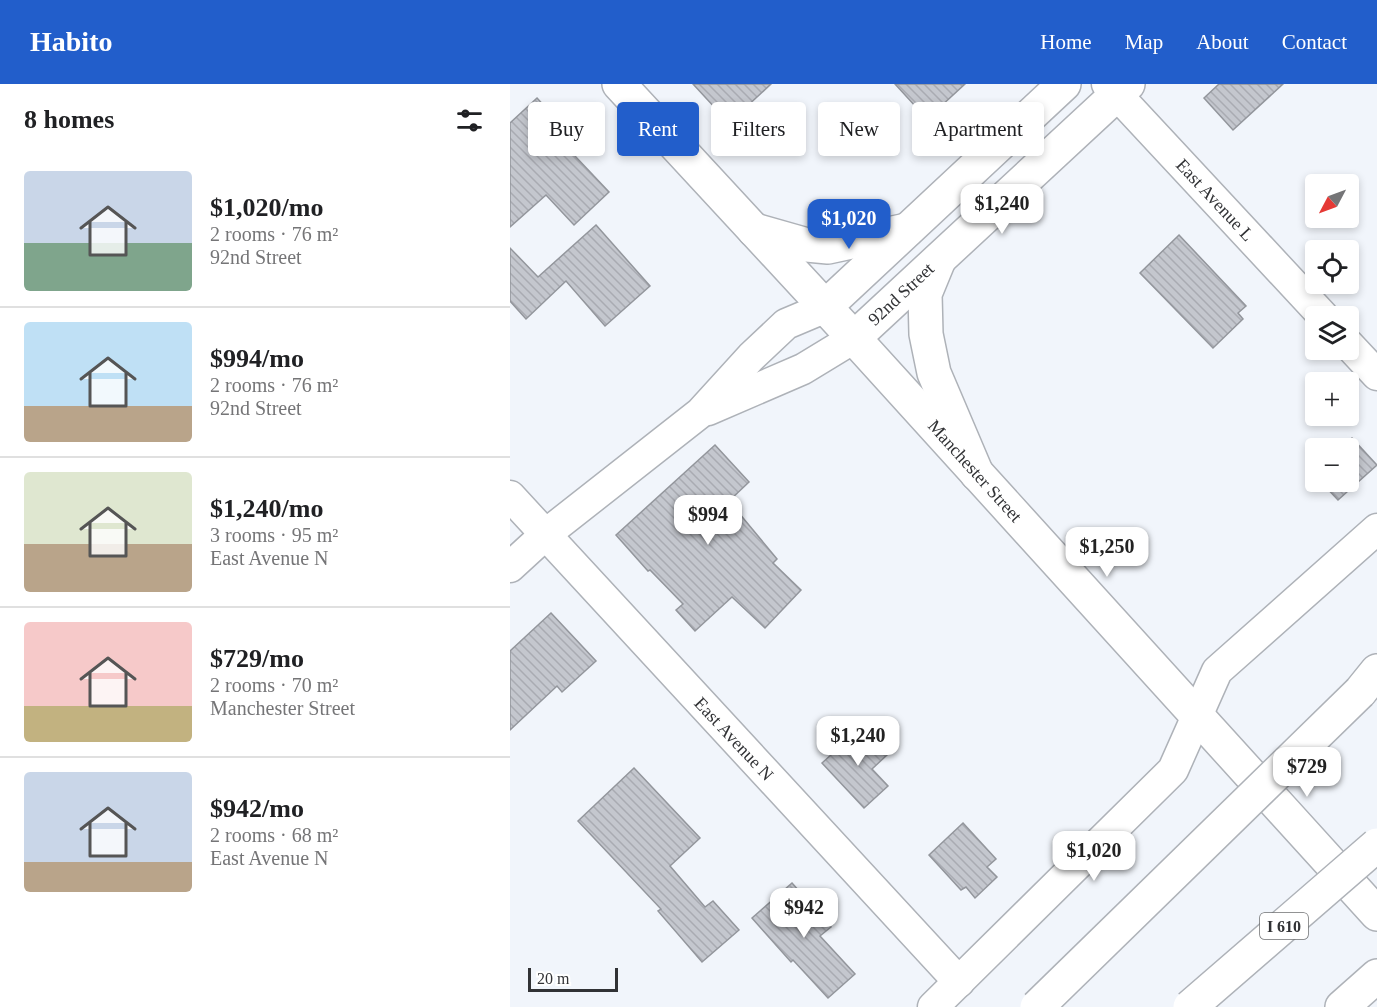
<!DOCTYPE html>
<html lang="en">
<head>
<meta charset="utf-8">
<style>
	:root { --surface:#fff; --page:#f2f2f2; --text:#202124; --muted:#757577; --line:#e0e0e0; --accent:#225ecb }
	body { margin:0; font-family:"Times New Roman",serif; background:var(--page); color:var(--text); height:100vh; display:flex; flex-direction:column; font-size:22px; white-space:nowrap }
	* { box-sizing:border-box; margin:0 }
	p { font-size:20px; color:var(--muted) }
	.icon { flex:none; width:33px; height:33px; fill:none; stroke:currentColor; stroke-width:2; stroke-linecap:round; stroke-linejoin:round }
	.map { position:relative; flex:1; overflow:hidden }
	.details { display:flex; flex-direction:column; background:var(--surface); width:510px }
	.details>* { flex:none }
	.top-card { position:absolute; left:18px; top:18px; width:570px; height:54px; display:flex; gap:12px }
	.needle { width:39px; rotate:229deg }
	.fabs { position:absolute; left:795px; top:90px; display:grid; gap:12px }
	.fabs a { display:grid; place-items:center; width:54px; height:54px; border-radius:6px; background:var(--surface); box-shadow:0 3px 9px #0003; font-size:30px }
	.scale { position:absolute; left:18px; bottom:15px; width:90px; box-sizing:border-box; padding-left:6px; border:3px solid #313235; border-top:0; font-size:16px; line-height:21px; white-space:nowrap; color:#313235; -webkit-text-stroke:4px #fff; paint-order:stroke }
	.price { position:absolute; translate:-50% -51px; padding:0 14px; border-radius:12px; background:#fff; color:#222; font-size:20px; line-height:39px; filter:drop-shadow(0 2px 3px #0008) }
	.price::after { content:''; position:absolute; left:50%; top:36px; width:18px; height:14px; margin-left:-9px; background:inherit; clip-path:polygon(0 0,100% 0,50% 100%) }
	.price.current { background:var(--accent); color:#fff }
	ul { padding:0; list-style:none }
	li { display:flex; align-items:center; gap:18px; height:150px; padding:0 24px }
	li+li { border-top:2px solid var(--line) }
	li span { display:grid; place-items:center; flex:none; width:168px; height:120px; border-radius:6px; color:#555 }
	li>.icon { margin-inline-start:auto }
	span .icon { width:72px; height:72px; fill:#fffc; stroke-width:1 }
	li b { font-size:26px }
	h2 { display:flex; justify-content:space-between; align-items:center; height:72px; padding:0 24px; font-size:26px }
	.chip { padding:0 21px; border-radius:6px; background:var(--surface); box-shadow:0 3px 9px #0003; font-size:21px; line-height:54px }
	.chip.current { background:var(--accent); color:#fff }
	header { display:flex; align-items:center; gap:36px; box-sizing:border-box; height:84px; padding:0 30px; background:var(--accent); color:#fff }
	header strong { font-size:28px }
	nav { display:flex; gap:33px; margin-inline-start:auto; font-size:21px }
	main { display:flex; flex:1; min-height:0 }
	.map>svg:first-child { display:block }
</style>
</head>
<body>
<header>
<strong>Habito</strong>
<nav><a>Home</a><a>Map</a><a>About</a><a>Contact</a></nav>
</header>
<main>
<section class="details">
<h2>8 homes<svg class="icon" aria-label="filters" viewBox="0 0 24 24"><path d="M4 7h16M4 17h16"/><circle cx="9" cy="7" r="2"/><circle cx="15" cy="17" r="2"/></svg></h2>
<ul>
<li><span style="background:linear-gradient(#c9d6e8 60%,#7fa58c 0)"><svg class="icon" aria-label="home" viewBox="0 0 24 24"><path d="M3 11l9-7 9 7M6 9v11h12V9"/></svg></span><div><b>$1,020/mo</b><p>2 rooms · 76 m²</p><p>92nd Street</p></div></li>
<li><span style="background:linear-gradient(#bfe0f5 70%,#b9a48a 0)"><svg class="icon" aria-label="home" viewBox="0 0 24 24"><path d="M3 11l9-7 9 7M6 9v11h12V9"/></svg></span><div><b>$994/mo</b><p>2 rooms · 76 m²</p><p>92nd Street</p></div></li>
<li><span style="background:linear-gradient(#dfe7d0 60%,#b9a48a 0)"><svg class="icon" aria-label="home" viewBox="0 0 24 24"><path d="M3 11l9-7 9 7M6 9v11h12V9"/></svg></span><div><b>$1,240/mo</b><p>3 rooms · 95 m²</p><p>East Avenue N</p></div></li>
<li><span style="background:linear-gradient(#f6c9c9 70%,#c2b280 0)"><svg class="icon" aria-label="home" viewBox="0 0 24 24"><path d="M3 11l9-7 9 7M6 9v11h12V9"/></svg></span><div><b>$729/mo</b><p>2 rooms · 70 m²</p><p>Manchester Street</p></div></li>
<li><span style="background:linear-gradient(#c9d6e8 75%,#b9a48a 0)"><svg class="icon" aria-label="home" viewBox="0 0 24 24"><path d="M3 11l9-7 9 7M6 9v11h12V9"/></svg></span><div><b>$942/mo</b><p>2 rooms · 68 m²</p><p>East Avenue N</p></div></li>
</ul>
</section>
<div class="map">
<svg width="867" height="923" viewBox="0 0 867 923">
	<defs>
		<pattern id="building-back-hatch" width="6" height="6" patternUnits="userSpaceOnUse" patternTransform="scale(1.5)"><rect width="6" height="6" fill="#c4c7ce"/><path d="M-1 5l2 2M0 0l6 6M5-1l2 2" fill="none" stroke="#a9abb2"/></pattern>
	</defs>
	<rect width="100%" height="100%" fill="#f1f5fb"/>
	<g fill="url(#building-back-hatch)" stroke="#93969c" stroke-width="1.5">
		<polygon points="183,0 261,0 219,39"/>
		<polygon points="385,0 455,0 417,35"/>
		<polygon points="709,0 773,0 723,46 694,14"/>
		<polygon points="27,14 56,46 48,54 99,108 64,141 36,111 0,143 0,39"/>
		<polygon points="86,141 140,202 95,242 56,197 16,235 0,217 0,164 28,193"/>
		<polygon points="669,151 736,222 728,229 733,235 703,264 630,189"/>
		<polygon points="842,354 867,381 828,416 811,398 838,398 838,364 830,364"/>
		<polygon points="205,361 239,398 219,417 267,475 263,479 291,506 255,544 222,513 185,547 166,526 173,520 140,486 138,487 106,451"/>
		<polygon points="41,529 86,577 52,608 47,602 0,646 0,567"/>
		<polygon points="352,643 377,671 362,685 378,702 354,724 312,679"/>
		<polygon points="124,684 190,754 160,782 195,823 203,817 229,846 192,878 148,827 151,825 68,737"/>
		<polygon points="453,739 486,775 477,783 487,793 465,814 456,803 451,806 419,771"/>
		<polygon points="282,799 321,843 310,852 345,890 318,914 283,876 281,878 242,834"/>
	</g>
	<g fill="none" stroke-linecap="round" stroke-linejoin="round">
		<g stroke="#aeb2b8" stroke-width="33">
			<g id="minor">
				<polyline points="597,0 813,232"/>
				<polyline points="838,260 867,291"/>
				<polyline points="198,326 293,285 344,254"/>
				<polyline points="0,412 449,898"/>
				<polyline points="0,483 36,450 190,329 241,273 276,240 314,224"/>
				<polyline points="423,923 663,686 707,587 867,445"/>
			</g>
		</g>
		<g stroke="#aeb2b8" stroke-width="36">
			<polyline id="tertiary" points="344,254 867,830"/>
		</g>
		<g stroke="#aeb2b8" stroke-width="36">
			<g id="secondary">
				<polyline points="109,0 344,254 618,0"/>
				<polyline points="244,146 297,161 318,163 397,146"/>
				<polyline points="429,176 415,210 416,250 424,289 467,390"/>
				<polyline points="314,224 554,0"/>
			</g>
		</g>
		<g stroke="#aeb2b8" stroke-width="36">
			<g id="motorway">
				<polyline points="850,608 867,587"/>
				<polyline points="832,923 867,892"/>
			</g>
		</g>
		<use href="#minor" stroke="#fff" stroke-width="30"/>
		<use href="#tertiary" stroke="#fff" stroke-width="33"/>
		<use href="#secondary" stroke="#fff" stroke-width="33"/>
		<use href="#motorway" stroke="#fff" stroke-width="33"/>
		<g stroke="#aeb2b8" stroke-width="36" stroke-linecap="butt">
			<g id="motorway-bridge">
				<polyline points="527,923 850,608"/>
				<polyline points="680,923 867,761"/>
			</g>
		</g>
		<use href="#motorway-bridge" stroke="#fff" stroke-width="33"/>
	</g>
	<g text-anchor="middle" stroke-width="5" stroke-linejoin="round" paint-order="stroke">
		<rect fill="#fff" stroke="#6f7072" stroke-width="1.5" x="750" y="829" width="48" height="26" rx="4.5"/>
		<g font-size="16" font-weight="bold" fill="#313235">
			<text x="774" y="848">I 610</text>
		</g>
		<g font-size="18" fill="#313235" stroke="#fff">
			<text transform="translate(705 116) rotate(47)" y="6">East Avenue L</text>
			<text transform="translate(391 210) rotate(-43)" y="6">92nd Street</text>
			<text transform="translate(465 387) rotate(48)" y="6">Manchester Street</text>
			<text transform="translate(224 655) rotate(47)" y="6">East Avenue N</text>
		</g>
	</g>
</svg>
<div class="fabs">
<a><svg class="needle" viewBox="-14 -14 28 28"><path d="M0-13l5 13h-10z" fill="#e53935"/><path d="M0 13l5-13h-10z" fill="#757577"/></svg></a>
<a><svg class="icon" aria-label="locate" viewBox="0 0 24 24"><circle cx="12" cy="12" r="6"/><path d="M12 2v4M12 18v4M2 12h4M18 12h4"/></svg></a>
<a><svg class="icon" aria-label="layers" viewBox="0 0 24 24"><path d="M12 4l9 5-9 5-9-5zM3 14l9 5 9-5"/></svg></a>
<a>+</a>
<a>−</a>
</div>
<div class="scale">20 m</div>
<b class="price" style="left:492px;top:151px">$1,240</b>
<b class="price current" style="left:339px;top:166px">$1,020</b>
<b class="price" style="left:198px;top:462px">$994</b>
<b class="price" style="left:597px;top:494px">$1,250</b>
<b class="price" style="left:348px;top:683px">$1,240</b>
<b class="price" style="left:797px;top:714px">$729</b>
<b class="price" style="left:584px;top:798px">$1,020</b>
<b class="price" style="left:294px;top:855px">$942</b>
<div class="top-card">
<a class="chip">Buy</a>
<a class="chip current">Rent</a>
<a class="chip">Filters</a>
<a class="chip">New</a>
<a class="chip">Apartment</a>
</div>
</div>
</main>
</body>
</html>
